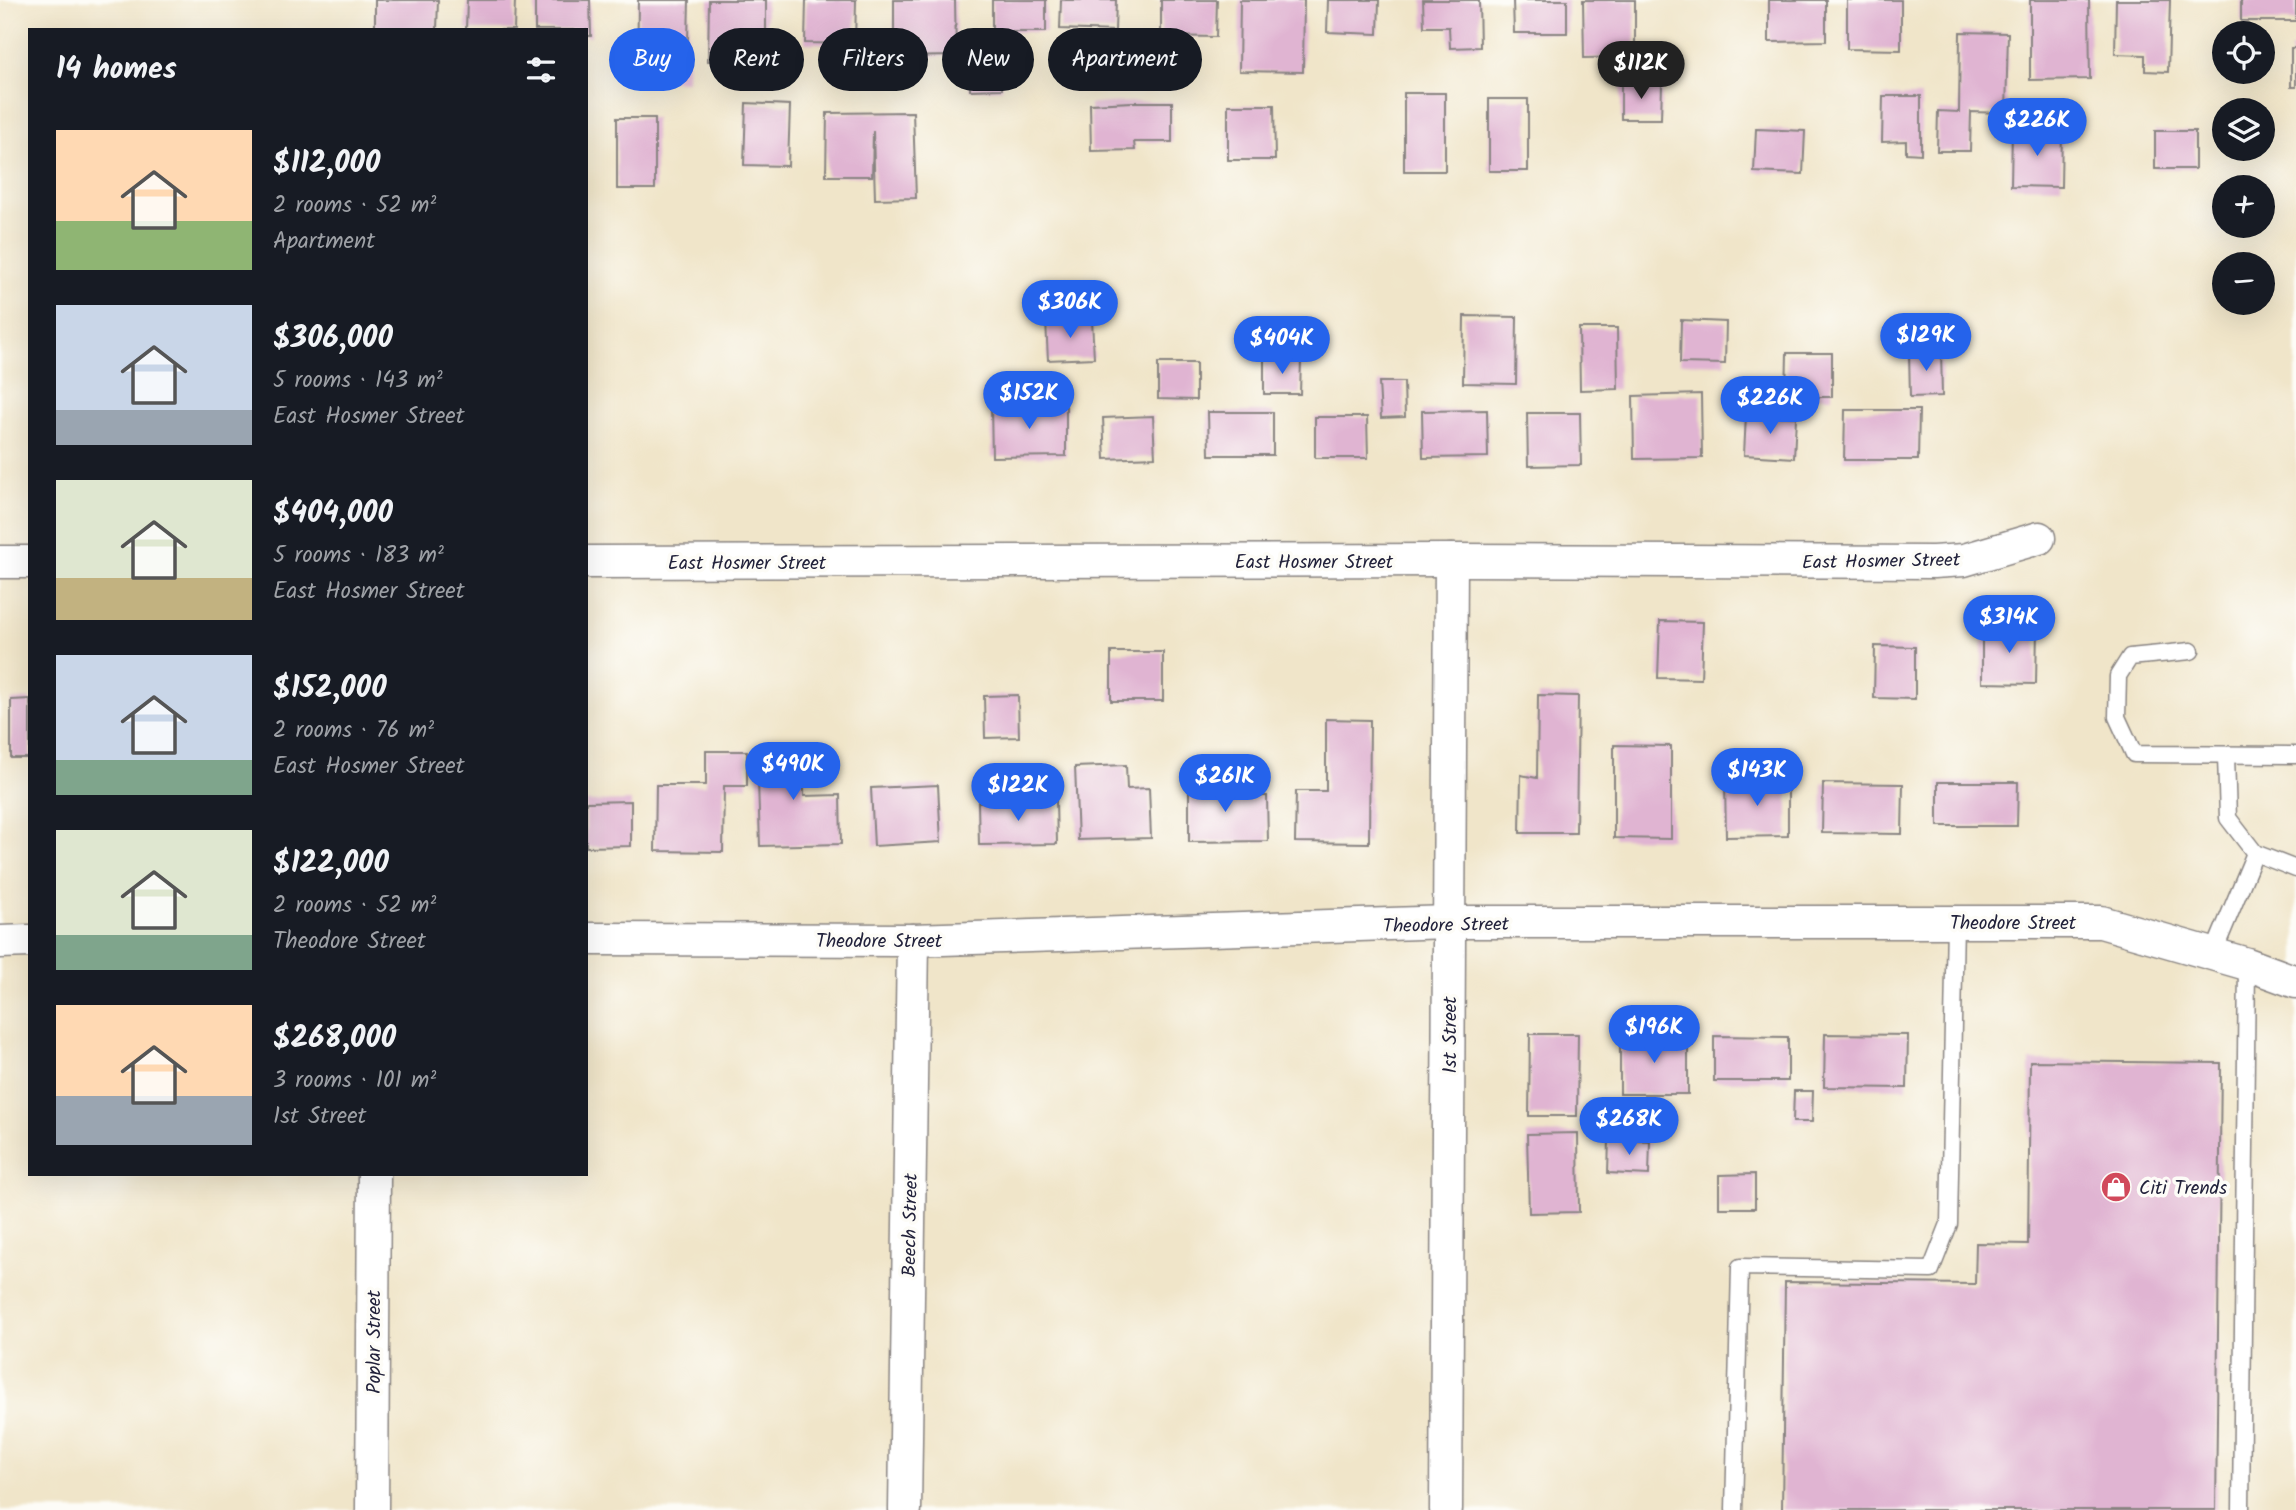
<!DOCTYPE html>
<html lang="en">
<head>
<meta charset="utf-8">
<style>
	:root { --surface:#171b24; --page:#20242c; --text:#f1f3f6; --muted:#9ea1a6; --accent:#2563eb }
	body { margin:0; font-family:Kalam,sans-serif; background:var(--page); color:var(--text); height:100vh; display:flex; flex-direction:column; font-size:26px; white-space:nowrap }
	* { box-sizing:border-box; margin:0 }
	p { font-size:23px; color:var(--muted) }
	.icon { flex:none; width:38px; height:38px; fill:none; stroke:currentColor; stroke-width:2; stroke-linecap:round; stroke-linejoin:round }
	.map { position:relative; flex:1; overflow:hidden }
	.drawer { position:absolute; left:28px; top:28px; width:560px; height:1148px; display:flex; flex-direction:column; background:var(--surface); border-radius:0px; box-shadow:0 7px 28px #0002 }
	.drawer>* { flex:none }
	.hud { position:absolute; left:609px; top:28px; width:665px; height:63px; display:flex; gap:14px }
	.tools { position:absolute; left:2212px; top:21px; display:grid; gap:14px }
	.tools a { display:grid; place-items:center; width:63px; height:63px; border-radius:50%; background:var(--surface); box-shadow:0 7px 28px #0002; font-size:35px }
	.price { position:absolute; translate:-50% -60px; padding:0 16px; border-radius:24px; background:var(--accent); color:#fff; font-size:23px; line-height:46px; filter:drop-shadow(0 2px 4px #0008) }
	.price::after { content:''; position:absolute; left:50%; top:42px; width:21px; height:16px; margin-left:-10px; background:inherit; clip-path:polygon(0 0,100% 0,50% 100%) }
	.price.active { background:#222; color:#fff }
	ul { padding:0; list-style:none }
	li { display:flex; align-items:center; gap:21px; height:175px; padding:0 28px }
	li span { display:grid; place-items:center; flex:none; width:196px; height:140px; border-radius:0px; color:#555 }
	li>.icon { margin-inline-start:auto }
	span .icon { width:84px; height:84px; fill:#fffc; stroke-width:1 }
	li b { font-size:30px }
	h2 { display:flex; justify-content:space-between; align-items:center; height:84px; padding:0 28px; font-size:30px }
	.pill { padding:0 24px; border-radius:32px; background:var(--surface); box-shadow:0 7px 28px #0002; font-size:24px; line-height:63px }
	.pill.active { background:var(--accent); color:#fff }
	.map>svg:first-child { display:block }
</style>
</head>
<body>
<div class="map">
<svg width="2296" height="1510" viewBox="0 0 2296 1510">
	<rect width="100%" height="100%" fill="#fdfcf7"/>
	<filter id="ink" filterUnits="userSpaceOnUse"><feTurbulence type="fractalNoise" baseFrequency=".0143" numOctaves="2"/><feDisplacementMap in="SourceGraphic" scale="14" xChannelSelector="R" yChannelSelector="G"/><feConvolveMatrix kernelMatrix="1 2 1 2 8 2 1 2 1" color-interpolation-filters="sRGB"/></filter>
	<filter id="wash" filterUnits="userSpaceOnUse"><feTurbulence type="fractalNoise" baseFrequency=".00686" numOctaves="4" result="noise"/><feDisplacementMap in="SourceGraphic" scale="28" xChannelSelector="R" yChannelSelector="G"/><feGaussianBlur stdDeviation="1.57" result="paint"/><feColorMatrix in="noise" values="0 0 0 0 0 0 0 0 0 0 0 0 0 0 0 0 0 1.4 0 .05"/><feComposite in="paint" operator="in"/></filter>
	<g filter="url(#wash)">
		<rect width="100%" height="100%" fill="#f0e5c9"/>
		<g id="blocks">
			<g fill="#e0b4d2">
				<polygon points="375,0 438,0 437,30 375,30"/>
				<polygon points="467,0 515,0 514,30 466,30"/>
				<polygon points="535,0 590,0 591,36 586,36 586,30 535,30"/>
				<polygon points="638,0 689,0 687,81 637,80"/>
				<polygon points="709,0 766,0 766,62 708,61"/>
				<polygon points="806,0 856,0 855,44 805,43"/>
				<polygon points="894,0 955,0 956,56 894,57"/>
				<rect x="992" y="0" width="54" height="32"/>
				<polygon points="1061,0 1116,0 1115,31 1060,29"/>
				<polygon points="1161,0 1217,0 1216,37 1161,36"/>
				<polygon points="1240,0 1304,0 1303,72 1239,71"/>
				<polygon points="1328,0 1379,0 1378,34 1327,32"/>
				<polygon points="1423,0 1479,0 1480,47 1450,48 1449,27 1424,27"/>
				<polygon points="1513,0 1567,0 1567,33 1514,33"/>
				<polygon points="1583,0 1635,0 1635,57 1584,58"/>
				<polygon points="1769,0 1826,0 1826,41 1769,42"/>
				<polygon points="1847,0 1901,0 1901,50 1847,49"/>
				<polygon points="2030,0 2089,0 2090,79 2030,80"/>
				<polygon points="2116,0 2170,0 2168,72 2145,71 2145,55 2115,54"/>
				<rect x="2241" y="0" width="55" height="21"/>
				<polygon points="1960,32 2008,33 2006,113 1971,112 1970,151 1937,151 1938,111 1959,112"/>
				<rect x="2291" y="48" width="5" height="39"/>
				<polygon points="985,50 1001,50 1002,89 970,90 969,51"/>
				<polygon points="1621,84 1662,84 1661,119 1621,119"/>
				<rect x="1404" y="93" width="41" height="78"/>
				<polygon points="1883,96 1921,96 1921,154 1906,153 1906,141 1882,142"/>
				<rect x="1489" y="99" width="39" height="72"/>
				<polygon points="1133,102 1172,102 1172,142 1134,142 1135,150 1091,151 1090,104"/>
				<polygon points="746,103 790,105 788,166 744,165"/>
				<polygon points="1228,105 1274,105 1275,160 1228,160"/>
				<polygon points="913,112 916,198 875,199 873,131 872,176 826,176 827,113"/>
				<rect x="617" y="118" width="38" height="71"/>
				<polygon points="1756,129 1805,131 1803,174 1754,172"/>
				<polygon points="2012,129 2062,129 2061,187 2011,186"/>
				<rect x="2155" y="131" width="40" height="38"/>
				<polygon points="1464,316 1517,317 1516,384 1463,383"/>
				<polygon points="1092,320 1094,358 1048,360 1046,321"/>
				<polygon points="1681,320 1726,322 1725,364 1680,363"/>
				<polygon points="1579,328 1617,328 1618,389 1580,390"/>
				<polygon points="1941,349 1942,396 1910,397 1909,350"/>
				<polygon points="1787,353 1832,353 1832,397 1786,397"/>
				<polygon points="1264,358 1301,359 1300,394 1264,394"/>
				<polygon points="1158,363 1196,363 1196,400 1158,399"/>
				<polygon points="1379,382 1404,382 1405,417 1381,418"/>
				<polygon points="1701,394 1702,458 1634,459 1633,396"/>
				<polygon points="991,405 1066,406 1066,456 992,457"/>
				<polygon points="1487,410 1488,457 1423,458 1422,411"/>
				<polygon points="1845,410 1919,410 1918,460 1844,460"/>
				<polygon points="1208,412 1273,412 1273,455 1209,455"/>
				<polygon points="1527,413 1580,413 1581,465 1528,466"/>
				<polygon points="1746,415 1796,417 1794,458 1744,455"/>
				<polygon points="1153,416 1155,457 1105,459 1103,418"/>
				<polygon points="1315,417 1367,417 1368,458 1315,458"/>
				<polygon points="1660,621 1703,622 1701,679 1658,678"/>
				<polygon points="1982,627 2037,627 2036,684 1982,683"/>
				<polygon points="1875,646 1915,647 1915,699 1874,698"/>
				<rect x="1111" y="652" width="52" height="49"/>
				<polygon points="1018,695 1019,737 985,738 984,696"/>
				<polygon points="1538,695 1578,696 1576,833 1520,833 1521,775 1537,778"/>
				<polygon points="30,699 30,758 11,758 11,700"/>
				<polygon points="1326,719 1370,720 1369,843 1295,842 1296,791 1326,791"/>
				<polygon points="803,745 804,796 840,795 841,844 760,846 757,746"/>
				<polygon points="1614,745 1671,746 1671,839 1614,838"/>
				<polygon points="706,751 747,751 747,786 724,786 723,852 655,851 656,785 706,785"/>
				<polygon points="1126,765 1127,789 1149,788 1151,838 1078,840 1075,767"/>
				<polygon points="1231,779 1231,796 1267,796 1268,841 1189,842 1189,780"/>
				<polygon points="1788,780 1788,836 1726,837 1725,781"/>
				<polygon points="1938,782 2018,782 2017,826 1938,826"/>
				<polygon points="1823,783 1903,784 1902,834 1822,833"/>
				<polygon points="938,785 941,842 874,846 871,788"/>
				<polygon points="1056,800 1057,844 979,845 978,802"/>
				<polygon points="631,801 631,846 586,847 586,802"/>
				<polygon points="1530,1034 1578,1034 1577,1116 1529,1116"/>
				<polygon points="1825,1034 1908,1035 1907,1088 1824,1087"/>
				<polygon points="1620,1036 1688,1037 1688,1094 1620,1094"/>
				<polygon points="1714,1036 1788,1037 1788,1081 1714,1081"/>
				<polygon points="2030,1061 2221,1063 2216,1510 1782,1510 1785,1282 1975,1284 1976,1243 2028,1244"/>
				<polygon points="1794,1091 1813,1091 1812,1122 1793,1122"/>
				<polygon points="1578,1133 1579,1212 1529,1213 1527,1134"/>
				<polygon points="1609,1139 1650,1141 1649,1175 1608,1173"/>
				<polygon points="1755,1174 1755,1208 1719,1208 1719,1175"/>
			</g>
		</g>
	</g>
	<g filter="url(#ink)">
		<use href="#blocks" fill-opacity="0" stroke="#898482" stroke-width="2"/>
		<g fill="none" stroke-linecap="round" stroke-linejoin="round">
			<g stroke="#898482" stroke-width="19">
				<g id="lane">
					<polyline points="2191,651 2130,657 2118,676 2117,717 2134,754 2296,755"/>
					<polyline points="2226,756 2228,818 2255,853 2296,869"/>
					<polyline points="2213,954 2255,853"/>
					<polyline points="1734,1510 1740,1267 1931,1270 1949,1224 1955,922"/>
					<polyline points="2241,1510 2247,964"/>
				</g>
			</g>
			<g stroke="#898482" stroke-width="35">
				<g id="street">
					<polyline points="0,562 30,562"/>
					<polyline points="586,562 1451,560 1933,562 1964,560 2039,538"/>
					<polyline points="586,939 913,940 1449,922 2101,922 2247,964 2296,982"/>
					<polyline points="0,942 30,941"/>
					<polyline points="372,1510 374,1174"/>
					<polyline points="905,1510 913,940"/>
					<polyline points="1446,1510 1451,560"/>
				</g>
			</g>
			<use href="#lane" stroke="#fff" stroke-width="16"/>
			<use href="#street" stroke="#fff" stroke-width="32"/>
		</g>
	</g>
	<defs>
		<g id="shop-disc" transform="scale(1.575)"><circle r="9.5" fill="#d1495b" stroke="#fdfcf7"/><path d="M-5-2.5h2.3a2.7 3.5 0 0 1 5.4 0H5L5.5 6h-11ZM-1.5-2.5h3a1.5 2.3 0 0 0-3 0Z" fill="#fff"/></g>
	</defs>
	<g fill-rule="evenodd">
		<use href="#shop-disc" x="2116" y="1187"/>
	</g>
	<g text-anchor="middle" stroke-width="7" stroke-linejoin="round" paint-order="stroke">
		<g font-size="19" fill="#22223b" stroke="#fdfcf7">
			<text transform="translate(1881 560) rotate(-1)" y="7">East Hosmer Street</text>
			<text x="1314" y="568">East Hosmer Street</text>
			<text x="747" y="569">East Hosmer Street</text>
			<text x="2013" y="929">Theodore Street</text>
			<text transform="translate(1446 924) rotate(-1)" y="7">Theodore Street</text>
			<text x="879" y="947">Theodore Street</text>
			<text transform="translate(1449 1035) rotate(-90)" y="7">1st Street</text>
			<text transform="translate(909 1225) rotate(-89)" y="7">Beech Street</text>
			<text transform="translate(373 1342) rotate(-90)" y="7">Poplar Street</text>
		</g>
		<g font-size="19" fill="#22223b" stroke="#fdfcf7" text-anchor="start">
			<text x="2139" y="1194">Citi Trends</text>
		</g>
	</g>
</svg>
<div class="tools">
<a><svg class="icon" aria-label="locate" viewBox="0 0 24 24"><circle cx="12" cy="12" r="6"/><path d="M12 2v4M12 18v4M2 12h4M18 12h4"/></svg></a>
<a><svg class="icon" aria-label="layers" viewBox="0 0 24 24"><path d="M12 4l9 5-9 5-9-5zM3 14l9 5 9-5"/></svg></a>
<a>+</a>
<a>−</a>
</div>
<b class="price active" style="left:1641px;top:101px">$112K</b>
<b class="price" style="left:2037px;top:158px">$226K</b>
<b class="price" style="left:1070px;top:340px">$306K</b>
<b class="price" style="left:1926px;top:373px">$129K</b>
<b class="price" style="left:1282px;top:376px">$404K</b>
<b class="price" style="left:1029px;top:431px">$152K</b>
<b class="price" style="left:1770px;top:436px">$226K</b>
<b class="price" style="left:2009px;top:655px">$314K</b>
<b class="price" style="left:793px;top:802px">$490K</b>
<b class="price" style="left:1757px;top:808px">$143K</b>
<b class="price" style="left:1225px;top:814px">$261K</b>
<b class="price" style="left:1018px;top:823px">$122K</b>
<b class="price" style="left:1654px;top:1065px">$196K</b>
<b class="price" style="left:1629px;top:1157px">$268K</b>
<div class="hud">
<a class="pill active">Buy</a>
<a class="pill">Rent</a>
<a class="pill">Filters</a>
<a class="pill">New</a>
<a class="pill">Apartment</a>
</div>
<section class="drawer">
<h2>14 homes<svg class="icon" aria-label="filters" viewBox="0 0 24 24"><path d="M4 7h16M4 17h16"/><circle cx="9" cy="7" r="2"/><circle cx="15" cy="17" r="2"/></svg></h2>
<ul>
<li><span style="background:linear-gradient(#ffd9b3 65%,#8fb573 0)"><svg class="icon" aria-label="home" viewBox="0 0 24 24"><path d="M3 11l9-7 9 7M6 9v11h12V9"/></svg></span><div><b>$112,000</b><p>2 rooms · 52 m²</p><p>Apartment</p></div></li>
<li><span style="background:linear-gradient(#c9d6e8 75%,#9aa5b1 0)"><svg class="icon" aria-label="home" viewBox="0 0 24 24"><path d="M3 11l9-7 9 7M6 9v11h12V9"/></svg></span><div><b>$306,000</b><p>5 rooms · 143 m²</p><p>East Hosmer Street</p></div></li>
<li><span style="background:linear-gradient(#dfe7d0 70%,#c2b280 0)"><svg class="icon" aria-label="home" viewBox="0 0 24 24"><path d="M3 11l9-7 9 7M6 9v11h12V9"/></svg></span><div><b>$404,000</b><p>5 rooms · 183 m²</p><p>East Hosmer Street</p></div></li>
<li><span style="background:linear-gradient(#c9d6e8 75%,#7fa58c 0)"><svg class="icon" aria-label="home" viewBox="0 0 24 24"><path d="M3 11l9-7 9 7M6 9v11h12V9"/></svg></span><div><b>$152,000</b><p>2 rooms · 76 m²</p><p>East Hosmer Street</p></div></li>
<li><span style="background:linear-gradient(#dfe7d0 75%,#7fa58c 0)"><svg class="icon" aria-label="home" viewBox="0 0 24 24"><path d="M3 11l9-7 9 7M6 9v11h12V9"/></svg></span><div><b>$122,000</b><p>2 rooms · 52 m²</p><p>Theodore Street</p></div></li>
<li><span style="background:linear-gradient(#ffd9b3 65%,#9aa5b1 0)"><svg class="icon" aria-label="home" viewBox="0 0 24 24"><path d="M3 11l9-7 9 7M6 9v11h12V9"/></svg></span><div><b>$268,000</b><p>3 rooms · 101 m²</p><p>1st Street</p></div></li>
</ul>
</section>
</div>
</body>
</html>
